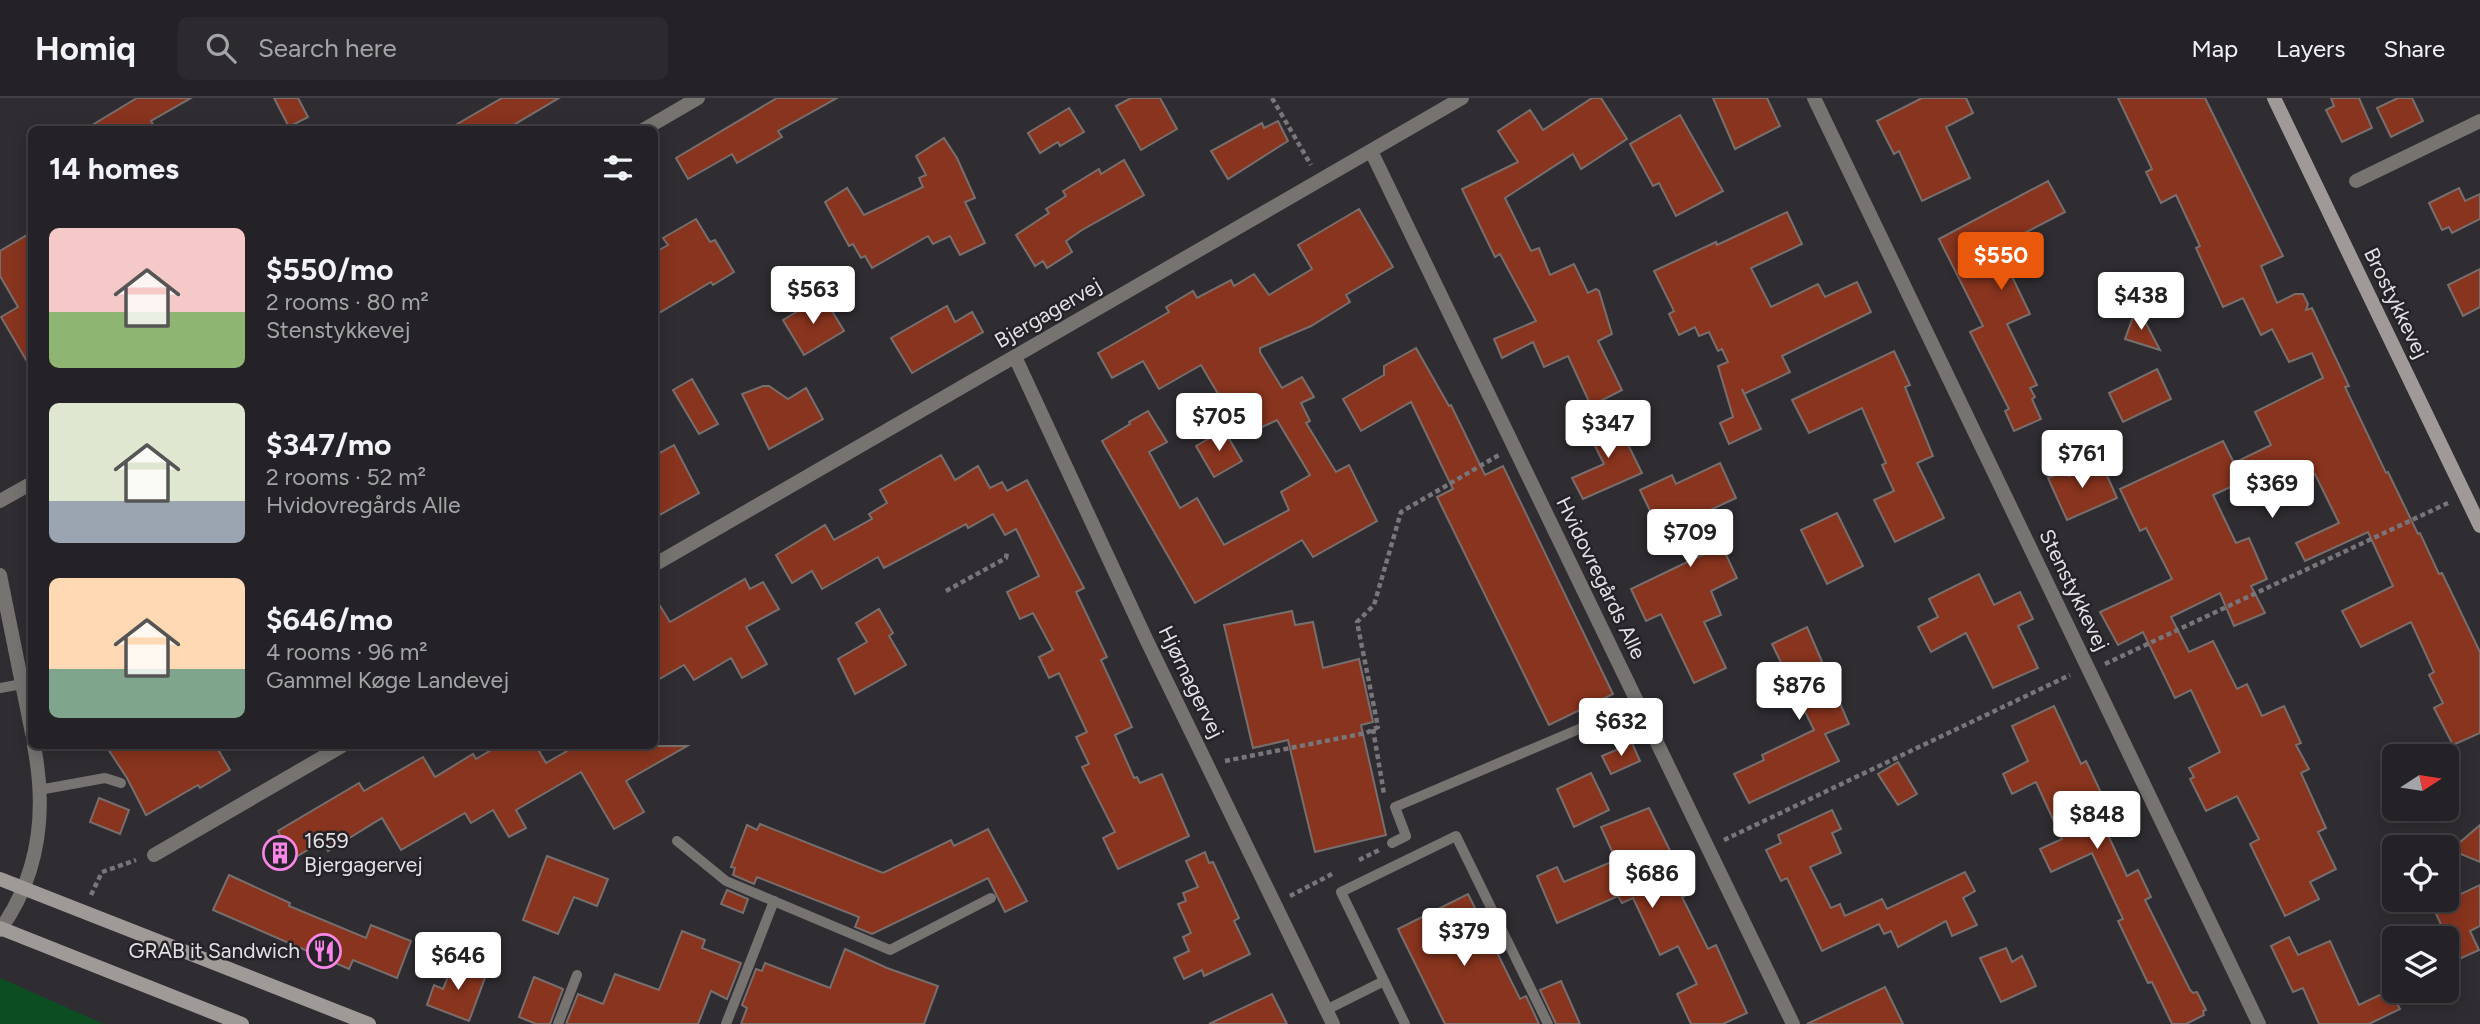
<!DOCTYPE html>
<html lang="en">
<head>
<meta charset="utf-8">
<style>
	:root { --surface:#242226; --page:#2c2a2e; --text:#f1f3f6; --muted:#a3a4a7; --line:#413f43; --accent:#ea580c }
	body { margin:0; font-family:Figtree,sans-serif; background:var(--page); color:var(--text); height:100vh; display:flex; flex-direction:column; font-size:26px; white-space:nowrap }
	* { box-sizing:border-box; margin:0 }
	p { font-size:23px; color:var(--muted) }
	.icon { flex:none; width:38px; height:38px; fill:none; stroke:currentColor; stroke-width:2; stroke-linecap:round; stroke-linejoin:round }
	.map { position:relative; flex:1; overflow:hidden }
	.side { position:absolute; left:28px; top:28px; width:630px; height:623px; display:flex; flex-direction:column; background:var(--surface); border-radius:10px; box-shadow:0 4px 18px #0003,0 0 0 2px var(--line) }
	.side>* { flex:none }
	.needle { width:46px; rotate:78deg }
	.controls { position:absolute; left:2382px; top:646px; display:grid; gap:14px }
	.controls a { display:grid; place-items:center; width:77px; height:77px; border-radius:10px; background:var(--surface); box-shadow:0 4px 18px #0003,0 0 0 2px var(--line); font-size:35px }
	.price { position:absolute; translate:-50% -60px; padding:0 16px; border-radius:7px; background:#fff; color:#222; font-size:23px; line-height:46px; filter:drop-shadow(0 2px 4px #0008) }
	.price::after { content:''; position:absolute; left:50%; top:42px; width:21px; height:16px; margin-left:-10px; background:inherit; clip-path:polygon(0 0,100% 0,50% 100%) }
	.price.selected { background:var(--accent); color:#fff }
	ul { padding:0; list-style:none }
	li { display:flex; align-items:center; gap:21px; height:175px; padding:0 21px }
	li span { display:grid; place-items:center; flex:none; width:196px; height:140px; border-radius:10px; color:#555 }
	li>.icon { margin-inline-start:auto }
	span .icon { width:84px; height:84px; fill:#fffc; stroke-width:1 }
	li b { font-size:30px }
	h2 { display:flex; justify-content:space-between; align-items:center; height:84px; padding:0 21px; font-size:30px }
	header { display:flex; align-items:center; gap:42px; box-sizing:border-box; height:98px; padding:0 35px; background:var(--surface); border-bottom:2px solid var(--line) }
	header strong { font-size:33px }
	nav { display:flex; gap:38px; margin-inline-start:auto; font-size:24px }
	.search { width:490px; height:63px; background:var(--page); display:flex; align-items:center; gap:18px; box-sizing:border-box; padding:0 24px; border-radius:10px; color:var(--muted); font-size:26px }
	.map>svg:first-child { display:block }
</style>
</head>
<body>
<header>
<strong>Homiq</strong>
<div class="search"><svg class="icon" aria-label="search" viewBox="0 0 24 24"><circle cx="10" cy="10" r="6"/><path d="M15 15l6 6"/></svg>Search here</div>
<nav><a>Map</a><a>Layers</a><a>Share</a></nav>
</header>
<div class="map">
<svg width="2480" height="926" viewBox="0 0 2480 926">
	<rect width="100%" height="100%" fill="#302d32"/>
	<polygon fill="#0c4e21" points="0,880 104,926 0,926"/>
	<g fill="#88341e" stroke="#776f6d" stroke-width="2">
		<polygon points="137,0 191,0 151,23 156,32 84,32"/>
		<polygon points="274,0 298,0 308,19 289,29"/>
		<polygon points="502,0 559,0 505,32 447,32"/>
		<polygon points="777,0 837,0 778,33 782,39 737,65 732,56 688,81 676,60"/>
		<polygon points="1131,0 1160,0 1177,31 1141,52 1116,8"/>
		<polygon points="1592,0 1601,0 1627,41 1581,71 1573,56 1505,100 1531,153 1539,150 1550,177 1574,166 1588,195 1596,191 1599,193 1612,236 1598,243 1622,292 1591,308 1568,258 1544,269 1533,244 1502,260 1494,241 1536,223 1500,156 1495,159 1462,91 1518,64 1498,33 1530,12 1543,32"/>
		<polygon points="1713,0 1767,0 1780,28 1735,51"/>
		<polygon points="1922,0 1966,0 1973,15 1946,29 1970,80 1922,103 1899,53 1894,56 1877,23"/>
		<polygon points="2118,0 2205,0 2283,158 2261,168 2277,205 2295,196 2303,196 2308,206 2306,212 2312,210 2349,288 2345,289 2386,375 2388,374 2418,436 2420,435 2439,476 2442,475 2480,554 2480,635 2453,647 2434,610 2443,605 2429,577 2434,574 2411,524 2361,549 2342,513 2393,488 2368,434 2305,463 2296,445 2339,425 2315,376 2285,391 2274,369 2213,397 2236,445 2249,440 2267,481 2251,488 2265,515 2234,528 2220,495 2171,519 2189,554 2213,543 2237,591 2247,586 2262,618 2284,608 2301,645 2296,647 2309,671 2301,675 2326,730 2318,734 2336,771 2310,784 2319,801 2285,818 2250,746 2259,741 2237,698 2206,713 2190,681 2194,679 2189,670 2220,654 2191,592 2175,600 2143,534 2118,547 2100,514 2172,481 2146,430 2140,433 2120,391 2223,343 2234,365 2271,347 2255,314 2323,280 2312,255 2289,264 2272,231 2261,237 2243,200 2223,209 2196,150 2200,148 2176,97 2161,105 2146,74 2152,71"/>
		<polygon points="2331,0 2359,0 2372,30 2342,44 2326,12 2334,8"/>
		<polygon points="2398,0 2412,0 2423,23 2391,39 2377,10"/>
		<polygon points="1069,10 1084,34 1060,48 1058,44 1040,55 1028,35"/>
		<polygon points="1680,17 1723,93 1676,118 1659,85 1653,88 1630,46"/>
		<polygon points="1278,23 1288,43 1228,81 1211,53 1262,25 1264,30"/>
		<polygon points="944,40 957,60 975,100 965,104 985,145 960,157 950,138 933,146 928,138 872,170 865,158 861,160 853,146 849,148 825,104 847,90 864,117 923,89 919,80 926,77 916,58"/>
		<polygon points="1124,62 1144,97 1082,132 1066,143 1072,154 1047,170 1043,163 1035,168 1016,137 1049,115 1046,111 1066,98 1063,93 1099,71 1101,76"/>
		<polygon points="2048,83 2065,114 1998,149 2030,216 2007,226 2037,287 2030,290 2035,299 2032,301 2041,321 2014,333 2005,313 2009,311 1970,234 1983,228 1939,141"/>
		<polygon points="2459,90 2465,103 2480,96 2480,121 2452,135 2449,129 2442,132 2429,105"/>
		<polygon points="1359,111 1393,169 1346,197 1350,204 1311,228 1260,250 1260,254 1282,290 1302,279 1314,299 1301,305 1310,323 1306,325 1336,374 1349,367 1377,423 1313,459 1302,442 1195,505 1102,343 1130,326 1129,324 1148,313 1167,344 1149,354 1180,410 1197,400 1224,447 1289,412 1281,394 1310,377 1277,322 1243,338 1201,267 1159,291 1143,263 1112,280 1098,255 1169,214 1166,209 1193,193 1197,200 1231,182 1234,188 1254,176 1269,197 1312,171 1298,147"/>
		<polygon points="1787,114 1802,146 1751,170 1771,209 1818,186 1825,199 1857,184 1871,214 1782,258 1790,274 1744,296 1742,291 1761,331 1729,346 1720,325 1733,319 1718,268 1728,264 1722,251 1718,253 1709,234 1699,238 1695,229 1679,237 1669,216 1674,213 1654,173 1716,144 1717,147"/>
		<polygon points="696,121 710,144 715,142 734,174 713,187 711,184 654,218 654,155 668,147 663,140"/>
		<polygon points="32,134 32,272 1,219 18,209 0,178 0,153"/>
		<polygon points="2480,171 2480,209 2463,218 2448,187"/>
		<polygon points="2131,180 2141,201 2114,214 2104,193"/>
		<polygon points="820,200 826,209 829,208 844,233 804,257 783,222"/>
		<polygon points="947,208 955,224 972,214 983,234 912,275 891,240"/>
		<polygon points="2137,208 2160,252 2125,241"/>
		<polygon points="1416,250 1449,308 1451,307 1485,377 1503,368 1613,596 1549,627 1437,399 1453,391 1411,304 1361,333 1343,301 1384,277 1384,268"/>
		<polygon points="1894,253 1910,287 1905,289 1933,358 1917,365 1944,420 1895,444 1874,402 1894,393 1882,367 1886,365 1862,310 1809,335 1792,302"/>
		<polygon points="2157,271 2171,301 2123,324 2109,295"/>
		<polygon points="692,281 718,326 699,336 673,292"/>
		<polygon points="763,288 769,288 788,301 806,290 823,321 769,351 742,296"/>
		<polygon points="1614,318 1642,375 1583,401 1572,380 1604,366 1587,332"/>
		<polygon points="1224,332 1242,363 1214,379 1196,348"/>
		<polygon points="674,347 699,395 654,420 654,358"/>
		<polygon points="941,357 955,382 978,368 990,390 1002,384 1007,393 1027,382 1084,490 1076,494 1107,559 1101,562 1132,629 1115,637 1134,680 1137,679 1140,685 1162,676 1189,738 1118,771 1103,740 1115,734 1082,669 1089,666 1076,639 1087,634 1059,575 1049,580 1039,559 1053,552 1033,515 1020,521 1007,494 1039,478 1016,431 1005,437 993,416 968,430 966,426 884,470 878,459 822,491 812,473 792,485 776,457 825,427 834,442 872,421 869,416 887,405 880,392"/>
		<polygon points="2101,364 2117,400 2067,422 2048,380 2066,372 2069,378"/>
		<polygon points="1720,365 1736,400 1706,414 1737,480 1711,493 1721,517 1704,524 1726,570 1694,585 1661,516 1646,523 1631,491 1704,456 1684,414 1657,427 1640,392 1672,377 1676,386"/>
		<polygon points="1837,415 1863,468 1827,486 1801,432"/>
		<polygon points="1979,476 1994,507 2020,494 2033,521 2018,528 2038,570 1993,590 1966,535 1931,554 1918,529 1938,519 1929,501"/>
		<polygon points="745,481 750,491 763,484 779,511 746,529 767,566 742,580 731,560 694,582 684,567 654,584 654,498 670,524"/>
		<polygon points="879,511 893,535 889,538 906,567 855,596 838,561 867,544 856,525"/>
		<polygon points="1292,513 1295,527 1313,524 1323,570 1359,561 1373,624 1361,627 1386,737 1315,754 1288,642 1253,650 1224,527"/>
		<polygon points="1807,529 1849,626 1825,636 1839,663 1749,705 1734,676 1764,662 1762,657 1814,632 1772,546"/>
		<polygon points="2054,608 2081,666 2086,663 2112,718 2102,724 2127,778 2138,772 2151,799 2145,802 2190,892 2193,895 2197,894 2206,912 2203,913 2204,917 2186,926 2172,926 2152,884 2148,885 2118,823 2123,821 2092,755 2051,774 2040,751 2062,741 2036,684 2012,696 2003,676 2028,663 2012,628"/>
		<polygon points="1632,645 1640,663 1611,676 1602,658"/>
		<polygon points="106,648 216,648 230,672 200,690 198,687 146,717 127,680"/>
		<polygon points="498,648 536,648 546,665 576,648 687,648 626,683 644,714 614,731 581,674 516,712 526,730 509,739 493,712 471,725 465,715 401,752 382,720 328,753 323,743 279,769 268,750 282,741 278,733 359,685 364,693 423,659 435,679 473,656 476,661"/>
		<polygon points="1898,664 1917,696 1898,707 1878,676"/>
		<polygon points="1591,675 1609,712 1574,729 1557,691"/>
		<polygon points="99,700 129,712 120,736 90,724"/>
		<polygon points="1649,710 1691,795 1682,799 1708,851 1716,847 1747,915 1723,926 1691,926 1677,896 1697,886 1678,848 1660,857 1633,800 1622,805 1618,798 1557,825 1537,778 1557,769 1564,784 1616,762 1601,729"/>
		<polygon points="1832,712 1841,731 1832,735 1841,755 1810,769 1831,810 1840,806 1845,818 1882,801 1887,811 1965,774 1975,793 1963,800 1977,827 1952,838 1946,823 1898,849 1891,833 1884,836 1879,826 1822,853 1787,780 1781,783 1766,752 1781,745 1778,737"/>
		<polygon points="760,726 883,775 951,742 954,748 988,731 1027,803 1005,814 988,780 872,836 855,829 859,819 757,779 754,786 733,777 735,770 731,769 747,727 757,732"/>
		<polygon points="2480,727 2480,764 2451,752"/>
		<polygon points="1205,754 1209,765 1213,764 1239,820 1234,823 1250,856 1204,878 1202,872 1184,881 1174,860 1189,853 1183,839 1191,835 1178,806 1186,803 1183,795 1198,789 1186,763"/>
		<polygon points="547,758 608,781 597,808 574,799 558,836 523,822"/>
		<polygon points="229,777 290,805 289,808 366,840 371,827 411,843 397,880 353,862 349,871 213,812"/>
		<polygon points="2480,787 2480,828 2470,833 2479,852 2457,862 2433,809"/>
		<polygon points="727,792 748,801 743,815 721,806"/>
		<polygon points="1468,796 1520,901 1526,898 1539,926 1445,926 1398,831"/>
		<polygon points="682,833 705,842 702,850 741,865 727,901 711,893 698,926 566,926 578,896 603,906 615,876 659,892"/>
		<polygon points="2289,839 2298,857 2330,843 2359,907 2390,892 2400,911 2369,926 2319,926 2303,890 2293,894 2271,848"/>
		<polygon points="2006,850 2012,864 2022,858 2036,888 2001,904 1980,860"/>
		<polygon points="845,851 887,870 938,888 924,926 741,926 747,910 742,907 756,871 762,873 765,865 830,890"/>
		<polygon points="454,864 486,877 469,923 427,907 434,887 443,891"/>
		<polygon points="534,879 563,891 550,926 536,926 519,919"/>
		<polygon points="1561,883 1580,926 1556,926 1540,892"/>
		<polygon points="1885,889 1903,926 1807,926"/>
		<polygon points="1272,896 1287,926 1209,926"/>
	</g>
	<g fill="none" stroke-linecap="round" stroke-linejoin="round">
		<g stroke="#79767b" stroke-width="4.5" stroke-dasharray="5 3.5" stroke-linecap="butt">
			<polyline points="1272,0 1311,67"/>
			<polyline points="946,493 1006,460 1007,454"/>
			<polyline points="2105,566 2448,405"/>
			<polyline points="1373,631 1384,696"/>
			<polyline points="1225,663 1366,635 1378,629 1357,524 1374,507 1401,414 1499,357"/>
			<polyline points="1724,742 2070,577"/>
			<polyline points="1359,762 1379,752"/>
			<polyline points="91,797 102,774 136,762"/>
			<polyline points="1290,798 1332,776"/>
		</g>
		<g stroke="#767371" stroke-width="10">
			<polyline points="0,590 22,586"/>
			<polyline points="39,692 105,680 121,685"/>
			<polyline points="677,743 726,783 890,852 991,800"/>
			<polyline points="1392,745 1406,738 1395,709 1638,606"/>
			<polyline points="1326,912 1384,883"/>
			<polyline points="558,926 577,877"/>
			<polyline points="726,926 774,803"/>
			<polyline points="1405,926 1341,794 1456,738 1548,926"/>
		</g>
		<g stroke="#767371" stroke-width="14">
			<polyline points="1814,0 2259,926"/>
			<polyline points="643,32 698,0"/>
			<polyline points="1371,53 1793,926"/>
			<polyline points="2356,83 2480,23"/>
			<polyline points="1015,259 1146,541 1333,926"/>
			<polyline points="0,403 32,385"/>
			<polyline points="654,467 1462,0"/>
			<polyline points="0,477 32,635"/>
			<polyline points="154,757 342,648"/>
			<path d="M0,832C40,776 47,714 34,648"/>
		</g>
		<g stroke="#9f9a97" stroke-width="14">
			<polyline points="2274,0 2480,428"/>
			<polyline points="0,781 369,926"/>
			<polyline points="0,830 242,926"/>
		</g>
	</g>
	<defs>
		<g id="building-ring" transform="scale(1.75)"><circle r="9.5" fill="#262328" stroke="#fa87e7" stroke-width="1.5"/><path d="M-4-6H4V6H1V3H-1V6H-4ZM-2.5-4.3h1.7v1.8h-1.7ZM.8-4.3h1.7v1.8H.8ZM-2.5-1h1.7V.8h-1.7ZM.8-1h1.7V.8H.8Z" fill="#fa87e7"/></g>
		<g id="restaurant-ring" transform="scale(1.75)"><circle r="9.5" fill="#262328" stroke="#fa87e7" stroke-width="1.5"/><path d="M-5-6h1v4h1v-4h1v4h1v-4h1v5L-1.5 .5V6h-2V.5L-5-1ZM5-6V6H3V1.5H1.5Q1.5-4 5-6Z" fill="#fa87e7"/></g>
	</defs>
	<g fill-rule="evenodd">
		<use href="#building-ring" x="280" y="755"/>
		<use href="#restaurant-ring" x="324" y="853"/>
	</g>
	<g text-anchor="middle" stroke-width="5" stroke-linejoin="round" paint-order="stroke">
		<g font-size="21" fill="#e3e1e5" stroke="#262328">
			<text transform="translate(2396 205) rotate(64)" y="7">Brostykkevej</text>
			<text transform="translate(1048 215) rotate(-30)" y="7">Bjergagervej</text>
			<text transform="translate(1601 480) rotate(64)" y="7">Hvidovregårds Alle</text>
			<text transform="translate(2074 492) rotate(64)" y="7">Stenstykkevej</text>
			<text transform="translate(1191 584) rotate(64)" y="7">Hjørnagervej</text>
		</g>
		<g font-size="21" fill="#e3e1e5" stroke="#262328" text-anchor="start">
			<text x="304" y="750">1659<tspan x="304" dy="24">Bjergagervej</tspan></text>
			<text x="300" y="860" text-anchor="end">GRAB it Sandwich</text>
		</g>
	</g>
</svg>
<div class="controls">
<a><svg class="needle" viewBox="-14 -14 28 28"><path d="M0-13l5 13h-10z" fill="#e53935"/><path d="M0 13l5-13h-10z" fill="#a3a4a7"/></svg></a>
<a><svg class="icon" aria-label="locate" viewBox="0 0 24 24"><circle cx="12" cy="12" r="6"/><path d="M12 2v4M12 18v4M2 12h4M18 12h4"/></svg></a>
<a><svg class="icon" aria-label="layers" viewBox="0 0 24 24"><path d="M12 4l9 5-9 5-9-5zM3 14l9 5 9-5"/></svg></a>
</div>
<b class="price selected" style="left:2001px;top:194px">$550</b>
<b class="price" style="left:813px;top:228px">$563</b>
<b class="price" style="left:2141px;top:234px">$438</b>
<b class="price" style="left:1219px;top:355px">$705</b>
<b class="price" style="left:1608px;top:362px">$347</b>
<b class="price" style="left:2082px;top:392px">$761</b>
<b class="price" style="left:2272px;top:422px">$369</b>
<b class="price" style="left:1690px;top:471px">$709</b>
<b class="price" style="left:1799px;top:624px">$876</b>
<b class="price" style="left:1621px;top:660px">$632</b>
<b class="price" style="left:2097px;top:753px">$848</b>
<b class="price" style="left:1652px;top:812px">$686</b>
<b class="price" style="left:1464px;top:870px">$379</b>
<b class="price" style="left:458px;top:894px">$646</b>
<section class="side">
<h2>14 homes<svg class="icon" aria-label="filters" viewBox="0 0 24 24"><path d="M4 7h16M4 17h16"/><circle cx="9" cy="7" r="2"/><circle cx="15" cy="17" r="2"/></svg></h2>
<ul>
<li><span style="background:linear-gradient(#f6c9c9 60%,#8fb573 0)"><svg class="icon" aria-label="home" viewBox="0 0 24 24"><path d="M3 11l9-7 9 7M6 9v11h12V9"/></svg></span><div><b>$550/mo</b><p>2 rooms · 80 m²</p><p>Stenstykkevej</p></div></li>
<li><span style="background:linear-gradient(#dfe7d0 70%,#9aa5b1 0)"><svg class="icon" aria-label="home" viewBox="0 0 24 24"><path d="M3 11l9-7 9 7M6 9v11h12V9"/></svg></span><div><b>$347/mo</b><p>2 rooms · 52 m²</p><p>Hvidovregårds Alle</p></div></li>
<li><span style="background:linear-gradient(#ffd9b3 65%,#7fa58c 0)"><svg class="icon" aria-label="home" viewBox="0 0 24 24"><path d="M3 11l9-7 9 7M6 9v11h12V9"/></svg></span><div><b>$646/mo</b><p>4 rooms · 96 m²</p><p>Gammel Køge Landevej</p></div></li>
</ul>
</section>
</div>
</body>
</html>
